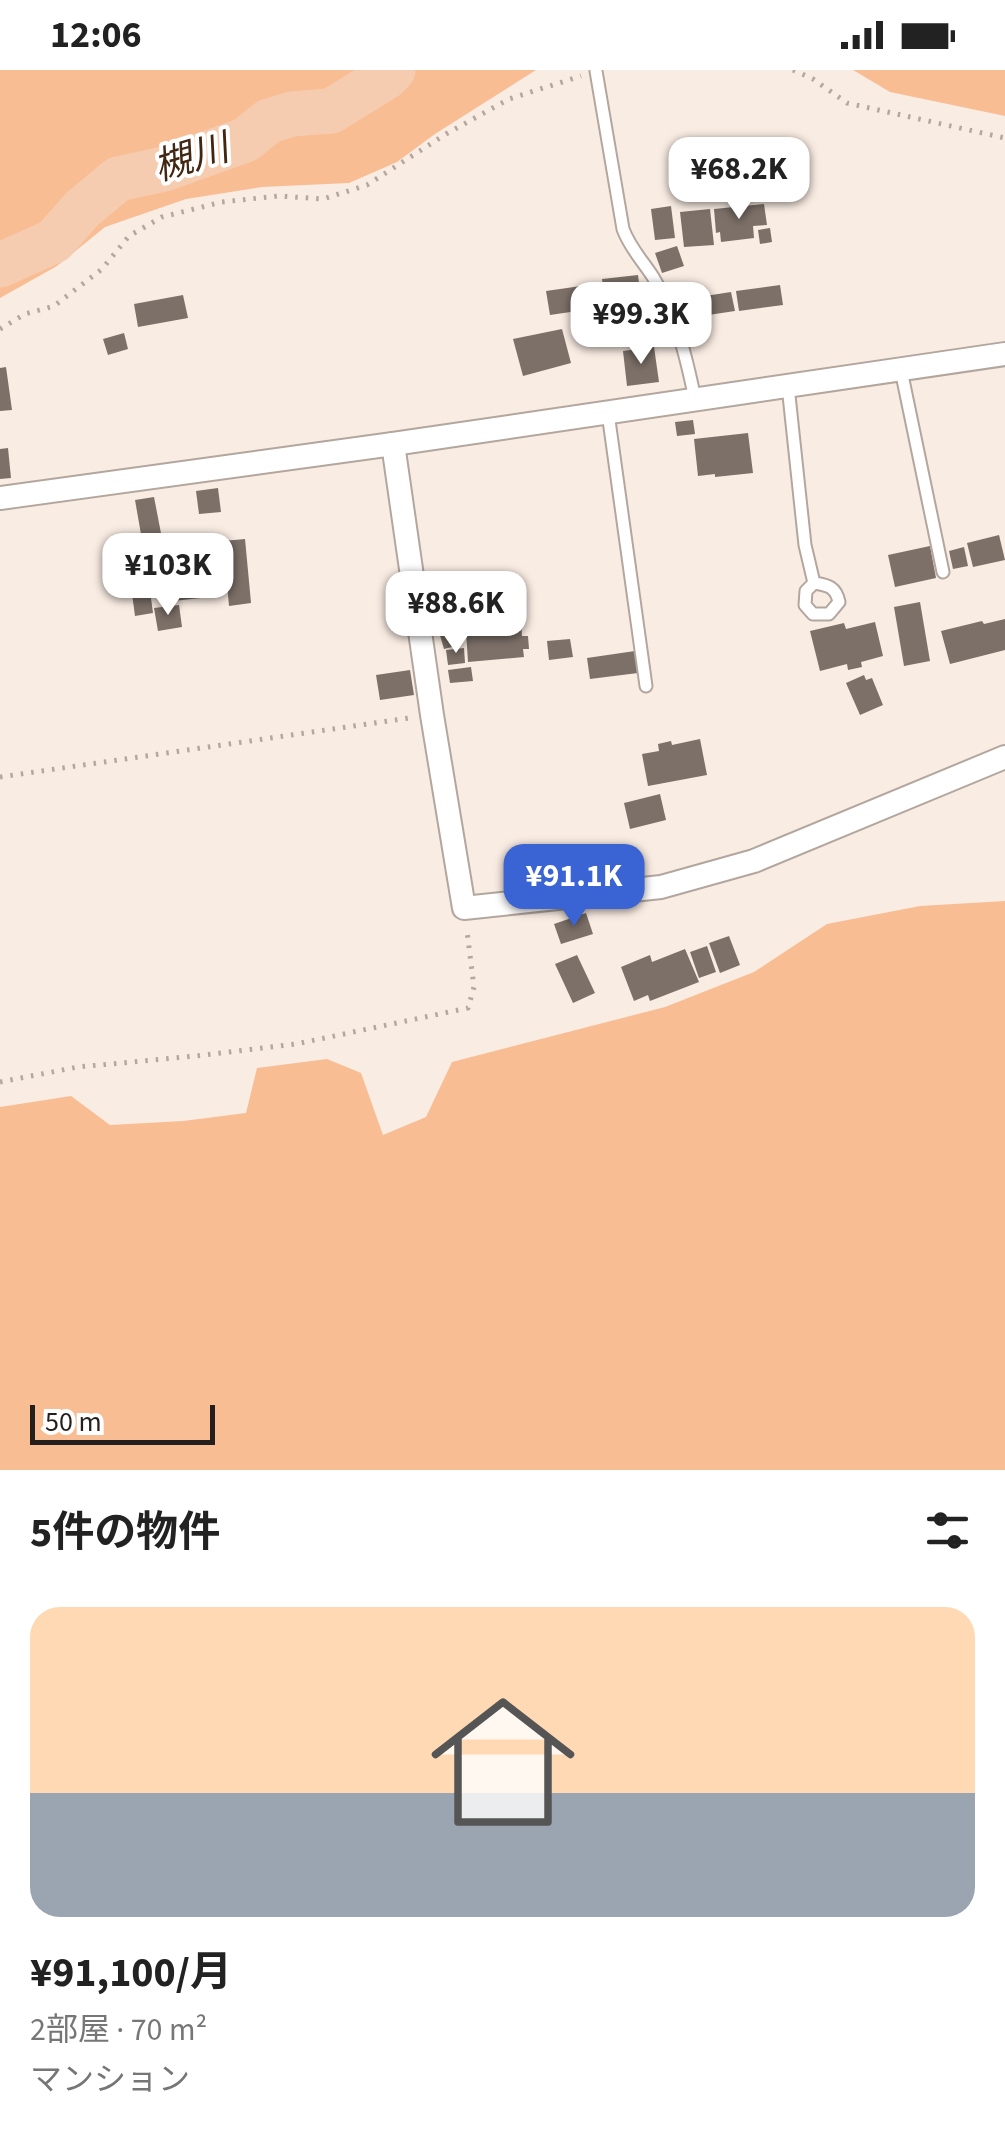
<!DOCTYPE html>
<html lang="ja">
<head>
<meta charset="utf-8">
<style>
	:root { --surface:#fff; --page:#f6f6f6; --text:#222; --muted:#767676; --accent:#3a63d4 }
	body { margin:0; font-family:"Source Sans 3","Noto Sans JP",sans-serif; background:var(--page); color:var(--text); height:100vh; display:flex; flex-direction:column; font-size:38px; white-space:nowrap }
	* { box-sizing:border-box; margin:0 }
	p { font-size:32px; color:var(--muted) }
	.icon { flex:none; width:55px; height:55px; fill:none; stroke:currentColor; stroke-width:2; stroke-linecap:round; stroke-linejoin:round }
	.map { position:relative; height:1400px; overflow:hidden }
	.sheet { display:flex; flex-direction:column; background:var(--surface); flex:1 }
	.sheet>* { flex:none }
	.scale { position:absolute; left:30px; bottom:25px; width:185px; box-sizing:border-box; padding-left:10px; border:5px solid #241f1c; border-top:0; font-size:28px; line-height:35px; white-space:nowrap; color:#241f1c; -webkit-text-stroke:8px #fff; paint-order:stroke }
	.price { position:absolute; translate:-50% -85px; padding:0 22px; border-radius:20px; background:#fff; color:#222; font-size:32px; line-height:65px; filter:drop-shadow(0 2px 5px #0008) }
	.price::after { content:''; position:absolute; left:50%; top:60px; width:30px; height:22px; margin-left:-15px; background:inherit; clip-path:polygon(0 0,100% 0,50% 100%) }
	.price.selected { background:var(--accent); color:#fff }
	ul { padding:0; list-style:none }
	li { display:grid; align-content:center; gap:20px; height:530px; padding:0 30px }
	li span { display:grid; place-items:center; height:310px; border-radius:30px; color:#555 }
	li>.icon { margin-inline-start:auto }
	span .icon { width:180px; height:180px; fill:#fffc; stroke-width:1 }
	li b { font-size:42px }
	h2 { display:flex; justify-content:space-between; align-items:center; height:120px; padding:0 30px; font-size:42px }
	.status { display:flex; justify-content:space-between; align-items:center; height:70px; padding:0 50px; background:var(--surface); direction:ltr }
	.status svg { height:28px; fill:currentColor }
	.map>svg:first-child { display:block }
</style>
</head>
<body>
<div class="status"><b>12:06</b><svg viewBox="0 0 49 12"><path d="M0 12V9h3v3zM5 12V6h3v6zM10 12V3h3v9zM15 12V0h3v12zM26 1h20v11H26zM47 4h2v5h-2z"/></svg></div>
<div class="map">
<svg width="1005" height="1400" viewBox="0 0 1005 1400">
	<rect width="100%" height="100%" fill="#f9ece3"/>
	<g fill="#f9bd94">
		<polygon points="0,0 536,0 435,64 397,92 349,113 262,117 186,129 105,157 57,196 0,228"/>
		<polygon points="853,0 1005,0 1005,46 890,22"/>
		<polygon points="1005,831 1005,1400 0,1400 0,1037 71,1026 110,1055 183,1051 246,1043 257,998 327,989 361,1003 383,1065 426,1047 452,992 665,937 754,902 827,854 920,836"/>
	</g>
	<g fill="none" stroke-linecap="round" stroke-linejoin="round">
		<polyline stroke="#f6ccb0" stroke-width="45" points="0,195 54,171 82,139 118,109 164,99 245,70 269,51 292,44 331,41 386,7 393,0"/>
	</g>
	<g fill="#7c7068">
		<polygon points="764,134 767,155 753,156 754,168 721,172 720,162 716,163 714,139"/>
		<polygon points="671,136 675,168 655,170 651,139"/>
		<polygon points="710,139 714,175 684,177 680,142"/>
		<polygon points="770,158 772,172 760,174 758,160"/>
		<polygon points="677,176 684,196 662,203 655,183"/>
		<polygon points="638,205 641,228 605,233 602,209"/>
		<polygon points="588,215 591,239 550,245 546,221"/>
		<polygon points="780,215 783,235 739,241 736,221"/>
		<polygon points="731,222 735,241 695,247 692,228"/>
		<polygon points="183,225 188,248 138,257 134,234"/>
		<polygon points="562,259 571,293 523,306 513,269"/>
		<polygon points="124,263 128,279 108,285 103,269"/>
		<polygon points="654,277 659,312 627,316 623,281"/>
		<polygon points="6,297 12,340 0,341 0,298"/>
		<polygon points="693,350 695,364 677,366 675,352"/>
		<polygon points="748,363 753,403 715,407 715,404 698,406 694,369"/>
		<polygon points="8,378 11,408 0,409 0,379"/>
		<polygon points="218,418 221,442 199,444 196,421"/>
		<polygon points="154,427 165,484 145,487 135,430"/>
		<polygon points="999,465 1005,490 973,497 967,473"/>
		<polygon points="245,469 251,533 229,536 223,471"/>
		<polygon points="930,476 936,508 895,517 888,485"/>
		<polygon points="964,477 968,496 953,499 949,481"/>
		<polygon points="147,489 150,506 140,507 137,490"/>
		<polygon points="185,492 185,496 215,493 219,526 164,532 160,495"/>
		<polygon points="456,511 467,548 439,555 429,519"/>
		<polygon points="149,513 153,543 135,546 131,516"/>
		<polygon points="920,532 930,591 904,596 894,537"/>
		<polygon points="179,535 182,557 158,561 154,538"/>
		<polygon points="1005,549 1005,580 950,594 941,561 982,551 984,554"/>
		<polygon points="521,551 522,566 528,566 529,579 523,579 524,587 468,592 466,561 475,560 475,554"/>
		<polygon points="875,552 883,586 861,592 862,597 848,600 847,594 820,601 810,561 844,553 846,559"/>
		<polygon points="451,559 456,576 444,579 439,562"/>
		<polygon points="570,569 573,587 549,590 547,571"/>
		<polygon points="464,578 465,593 448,595 446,580"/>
		<polygon points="635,581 638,603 590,609 587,588"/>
		<polygon points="471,597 473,611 450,613 448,600"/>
		<polygon points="410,600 414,625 380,630 376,605"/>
		<polygon points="864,605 866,610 872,608 883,635 860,645 846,613"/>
		<polygon points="700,669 707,705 648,716 642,684 659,681 658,674 671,671 672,675"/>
		<polygon points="660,724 666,750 630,759 624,733"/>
		<polygon points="586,843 593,864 561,874 554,854"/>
		<polygon points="729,866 740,895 720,903 709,873"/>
		<polygon points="707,876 716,902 699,908 690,882"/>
		<polygon points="685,879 699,912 650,931 648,925 634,931 621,897 650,885 652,892"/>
		<polygon points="577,885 595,923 573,933 555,894"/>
	</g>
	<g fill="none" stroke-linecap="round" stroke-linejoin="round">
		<g stroke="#b3a69e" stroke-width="15">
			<g id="lane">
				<path d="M596,1L623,159C630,178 642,190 653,207C676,244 686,286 695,329"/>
				<polyline points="901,300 943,502"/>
				<path d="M788,316L805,475L814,513L806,521L805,535L813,544H829L839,532C836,517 828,515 814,513"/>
				<polyline points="608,343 646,616"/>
			</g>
		</g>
		<g stroke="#b3a69e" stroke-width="26">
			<g id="street">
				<polyline points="393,374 432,645 464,838 661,817 754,791 1005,687"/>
				<polyline points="0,428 393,374 1005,284"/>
			</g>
		</g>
		<g stroke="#b3a8a1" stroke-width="5" stroke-dasharray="2.5 8" stroke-linecap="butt">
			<polyline points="793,0 813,9 847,33 1005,68"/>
			<polyline points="0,259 25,244 54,236 102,199 129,166 162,147 222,132 278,126 323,129 367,115 446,64 509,29 581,6"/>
			<polyline points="0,707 409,648"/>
			<polyline points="0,1012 78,997 196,986 296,974 468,938 474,917 467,861"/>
		</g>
		<use href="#lane" stroke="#fff" stroke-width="11"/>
		<use href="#street" stroke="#fff" stroke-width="22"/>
	</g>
	<g text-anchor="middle" stroke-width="8" stroke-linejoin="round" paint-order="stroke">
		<g font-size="38" font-style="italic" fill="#412611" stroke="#fff">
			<text transform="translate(191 87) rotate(-17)" y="13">槻川</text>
		</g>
	</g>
</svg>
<div class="scale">50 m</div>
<b class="price" style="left:739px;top:152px">¥68.2K</b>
<b class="price" style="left:641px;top:297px">¥99.3K</b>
<b class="price" style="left:168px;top:548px">¥103K</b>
<b class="price" style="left:456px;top:586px">¥88.6K</b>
<b class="price selected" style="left:574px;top:859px">¥91.1K</b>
</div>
<section class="sheet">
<h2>5件の物件<svg class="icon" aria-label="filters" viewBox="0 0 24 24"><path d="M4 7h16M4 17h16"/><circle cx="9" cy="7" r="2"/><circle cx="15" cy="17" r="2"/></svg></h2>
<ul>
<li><span style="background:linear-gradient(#ffd9b3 60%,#9aa5b1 0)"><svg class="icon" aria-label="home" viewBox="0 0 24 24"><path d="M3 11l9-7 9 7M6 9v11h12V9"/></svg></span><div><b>¥91,100/月</b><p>2部屋 · 70 m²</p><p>マンション</p></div></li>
</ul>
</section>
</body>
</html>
